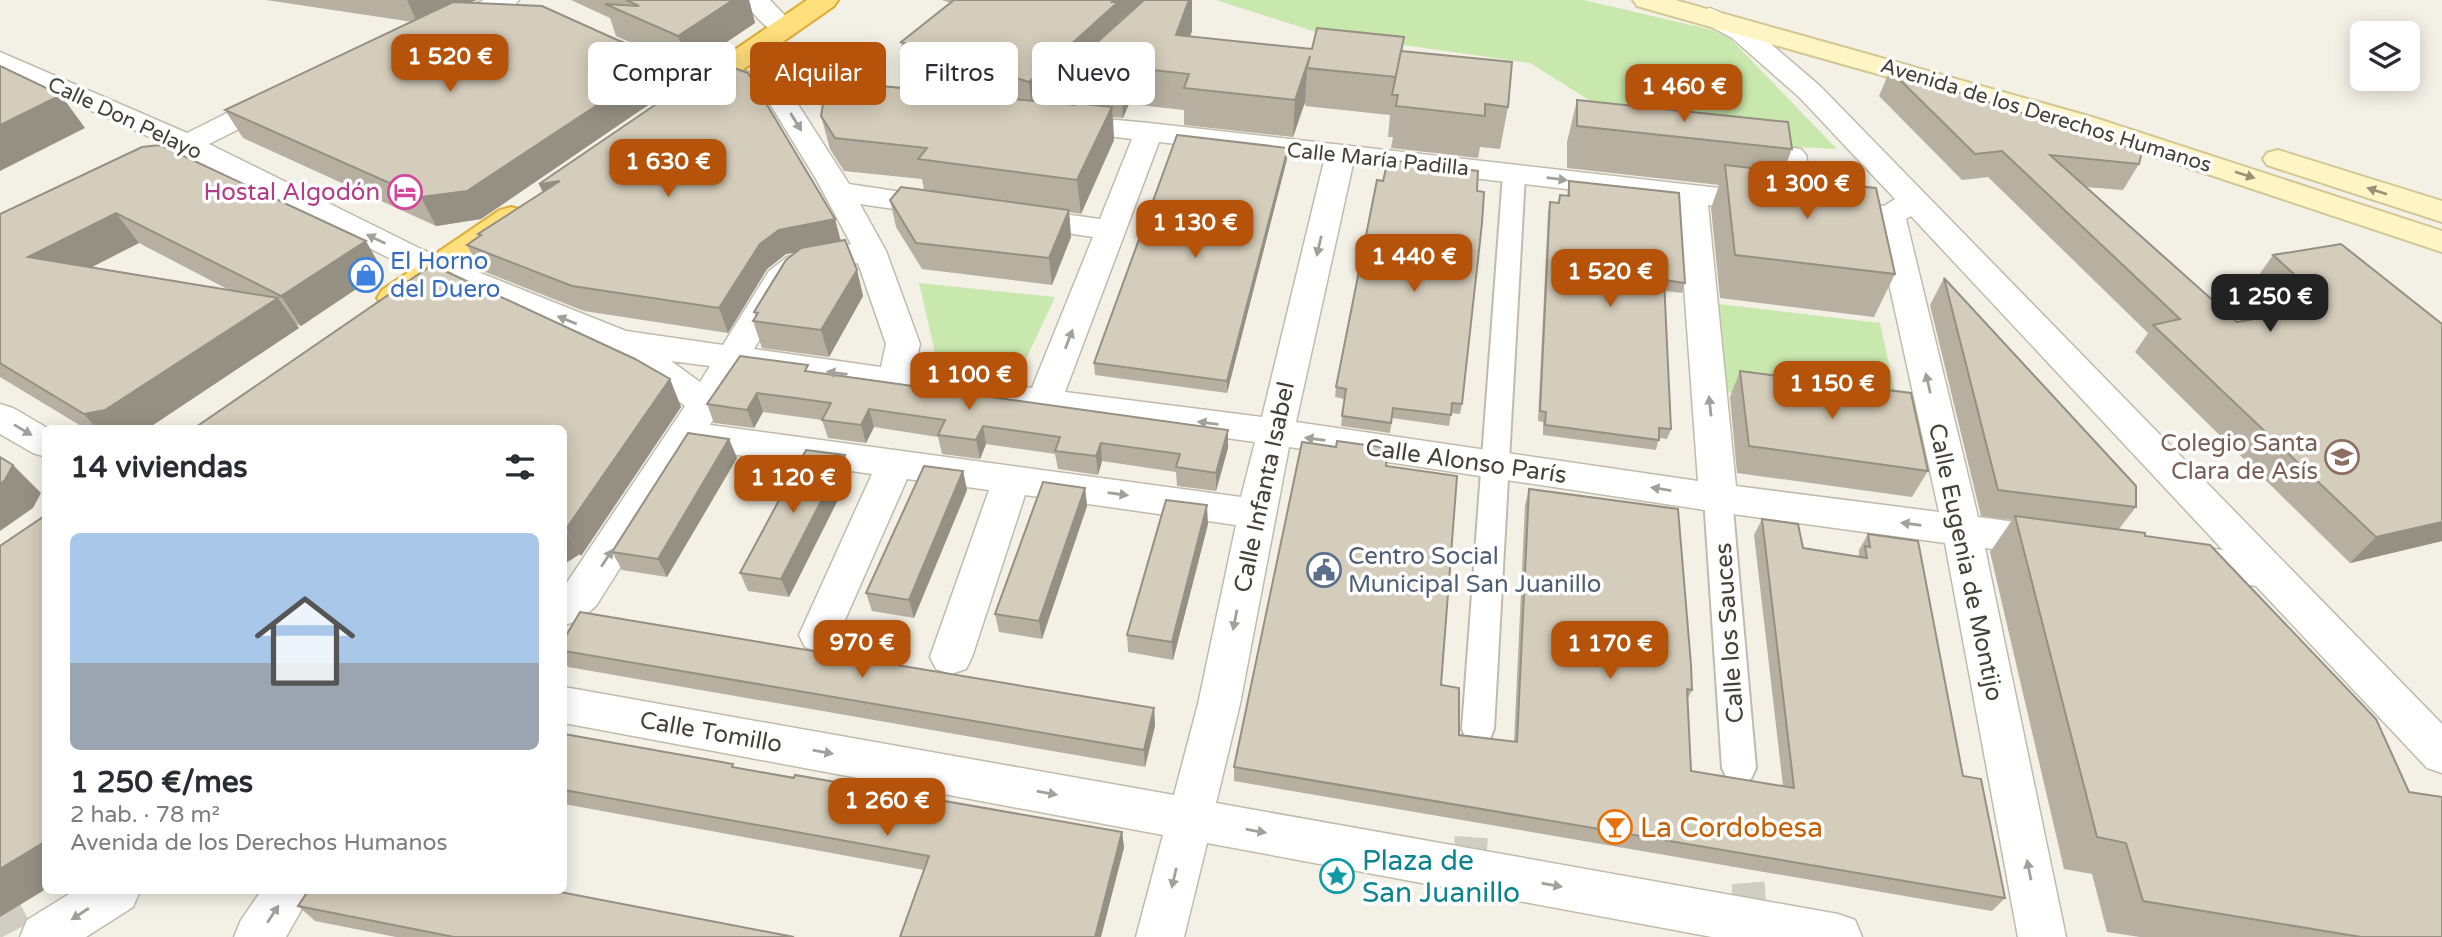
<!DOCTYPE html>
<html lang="es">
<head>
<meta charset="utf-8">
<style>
	:root { --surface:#fff; --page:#f2f2f3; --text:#2b2b33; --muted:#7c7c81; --accent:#b45309 }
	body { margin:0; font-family:"Varela Round",sans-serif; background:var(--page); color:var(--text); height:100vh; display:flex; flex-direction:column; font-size:26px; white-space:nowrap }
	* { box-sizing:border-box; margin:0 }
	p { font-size:23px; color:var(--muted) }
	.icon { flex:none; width:38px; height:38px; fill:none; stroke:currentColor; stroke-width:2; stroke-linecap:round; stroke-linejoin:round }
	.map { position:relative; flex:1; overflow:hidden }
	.side { position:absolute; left:42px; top:425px; width:525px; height:469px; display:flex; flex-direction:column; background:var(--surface); border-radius:10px; box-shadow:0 4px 18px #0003 }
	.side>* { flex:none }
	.guide { position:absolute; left:588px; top:42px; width:665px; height:63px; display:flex; gap:14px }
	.fabs { position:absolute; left:2350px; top:21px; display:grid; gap:14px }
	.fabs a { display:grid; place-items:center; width:70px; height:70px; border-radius:10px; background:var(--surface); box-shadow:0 4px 18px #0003; font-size:35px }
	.price { position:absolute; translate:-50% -60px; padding:0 16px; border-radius:14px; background:var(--accent); color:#fff; font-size:23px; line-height:46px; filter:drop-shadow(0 2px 4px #0008) }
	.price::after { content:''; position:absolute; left:50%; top:42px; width:21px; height:16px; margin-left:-10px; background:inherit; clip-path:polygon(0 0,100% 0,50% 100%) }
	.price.current { background:#222; color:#fff }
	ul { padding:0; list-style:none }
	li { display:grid; align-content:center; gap:14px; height:371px; padding:0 28px }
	li span { display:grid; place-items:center; height:217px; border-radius:10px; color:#555 }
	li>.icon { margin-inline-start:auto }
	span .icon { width:126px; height:126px; fill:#fffc; stroke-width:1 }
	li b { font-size:30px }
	h2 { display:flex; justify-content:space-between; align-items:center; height:84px; padding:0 28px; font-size:30px }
	.chip { padding:0 24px; border-radius:10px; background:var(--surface); box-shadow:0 4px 18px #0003; font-size:24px; line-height:63px }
	.chip.current { background:var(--accent); color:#fff }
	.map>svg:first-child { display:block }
</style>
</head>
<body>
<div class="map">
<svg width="2442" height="937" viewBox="0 0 2442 937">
	<rect width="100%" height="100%" fill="#f3f0e6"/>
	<g fill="#c9e8ae">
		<polygon points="1216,0 1584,0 1725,33 1837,149 1653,140 1530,63 1319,33"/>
		<polygon points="919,283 1055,297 1021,370 937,361"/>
		<polygon points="1719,304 1880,323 1900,415 1718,391"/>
	</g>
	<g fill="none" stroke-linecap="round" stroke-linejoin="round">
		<g stroke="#d0cdc3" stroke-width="33" stroke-dasharray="33 17" stroke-linecap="butt">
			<polyline points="1744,833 1751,921"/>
			<polyline points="1469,870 1475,786"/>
			<polyline points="0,901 19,937"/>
		</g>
		<g stroke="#c1bbab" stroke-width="4">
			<g id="pedestrian">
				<polygon points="1514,167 1522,169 1525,174 1494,729 1490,739 1478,743 1466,739 1462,729 1503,174 1506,169"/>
				<polygon points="1718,487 1728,490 1732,498 1756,768 1751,779 1739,783 1727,779 1722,768 1704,498 1708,490"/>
			</g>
		</g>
		<g stroke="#c1bbab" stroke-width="3">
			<g id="minor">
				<polygon points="484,0 519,0 515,5 458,29 449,32 440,29 436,24 440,19"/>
				<path d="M743,0H770L797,28L793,34C772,39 755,16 743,0Z"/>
				<path d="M1710,8L1750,26L1820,86L2442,724V773L2427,768L2256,586L2182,575L2168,571L2163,560L2168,549L2182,545L2223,550L1911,216L1906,219L1978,517L2052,527L2066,531L2071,542L2066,553L2052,557L1985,548L2066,937H2018L1945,543L1718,512L1289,447L1240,704L1216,803L1838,914L1855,920L1862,937H1712L1207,843L1184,937H1136L1163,835L564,723V687L1174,795L1198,704L1236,525L1025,495L972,657L966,669L951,674L936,669L930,657L989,490L907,479L833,647L819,652L805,647L799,635L872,474L695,449L596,606L578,621L564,625V587L685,406L613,351L401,264L187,156L170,162L160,159L155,153L165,144L0,70V52L187,133L267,93L277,91L287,93L291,99L287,105L209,144L423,250L626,331L723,345L769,271L787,257L851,244L816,179L767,99L714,77L710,71L714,65L724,63L784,86L750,45L754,39L763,37L772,39L814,87L883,96L887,102L883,108L873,110L806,102L796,100L792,95L849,184L941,198L952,200L956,207L952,214L941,216L860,204L886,251L920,344L914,371L1032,388L1093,237L1020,226L1009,224L1005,217L1009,210L1020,208L1100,219L1132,139L1053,129L1049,123L1053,117L1063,115L1149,123L1763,193L1774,195L1778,202L1774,209L1763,211L1708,205L1736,486L1939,512L1876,224L1821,217L1817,210L1821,203L1832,201L1884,206L1895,199L1800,98L1732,38L1701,21L1697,16L1701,11ZM1159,142L1324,161L1262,417L1065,392ZM1353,164L1678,202L1698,481L1296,422ZM858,263L886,344L881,367L754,349L792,285L808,272ZM671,361L710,366L700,382ZM742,371L1255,442L1241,497L710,425Z"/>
				<polygon points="620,41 710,81 714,87 710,93 700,95 690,93 611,55 607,49 611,43"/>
				<polygon points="1739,141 1801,149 1806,155 1816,206 1812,213 1801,215 1790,213 1786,206 1778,162 1729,156 1725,150 1729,144"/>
				<polygon points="0,404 13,408 49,429 46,429 46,457 33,453 0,434"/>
				<polygon points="74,891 140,891 133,907 86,937 20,937 27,920"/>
				<polygon points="261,891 312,891 286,937 234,937 241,920"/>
			</g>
		</g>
		<g stroke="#d4c795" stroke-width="4">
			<g id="secondary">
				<polygon points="1633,0 1675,0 2092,117 2442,231 2442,252 2072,129 1637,6"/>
				<polygon points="2278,150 2442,201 2442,222 2267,165 2263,159 2267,153"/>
			</g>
		</g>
		<g stroke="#dead34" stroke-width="4">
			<g id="trunk">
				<polygon points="807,0 838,0 834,6 698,101 688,104 678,101 674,95 678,89"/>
				<polygon points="511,207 522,210 527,217 522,224 406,306 394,309 382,306 377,298 382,290 500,210"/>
			</g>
		</g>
		<use href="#pedestrian" fill="#fff" fill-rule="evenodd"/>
		<use href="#minor" fill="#fff" fill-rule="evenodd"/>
		<use href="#secondary" fill="#fff5c4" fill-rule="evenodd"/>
		<use href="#trunk" fill="#ffe07c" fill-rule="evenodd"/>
	</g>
	<g fill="#b7b0a1" fill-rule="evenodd">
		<polygon points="266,0 477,0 469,3 673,88 481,219 436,226 243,138 225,110 413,22"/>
		<polygon points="571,0 749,0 755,23 688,68 616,36 610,18"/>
		<path d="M942,0H1143L1119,21V23L1144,0H1192V31L1190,36L1312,49L1404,37L1402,51L1508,107L1500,149L1480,147L1478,158L1391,148L1393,137H1388L1390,115L1305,106V102L1293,137L1184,125V110L1129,104L1123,118L1113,117L1114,140L1081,214L1069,212L1071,237L1052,285L922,269L896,227L890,200L924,190L922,179L844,171L830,149L821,116L1007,98L905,66L901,42L951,3ZM1063,78L1065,104L1038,101Z"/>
		<polygon points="1890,70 2139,164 2123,190 2085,187 2237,322 2276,315 2263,303 2268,295 2254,282 2273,255 2442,324 2442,541 2350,563 2135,352 2148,333 1988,177 1962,180 1879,96"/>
		<polygon points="1577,100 1792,149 1783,172 1796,180 1895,274 1874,317 1720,298 1711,208 1719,185 1567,168 1567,142"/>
		<path d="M142,147L383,271L301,326L296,324L299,328L147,429H86L0,377V214ZM139,243L229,290L91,267Z"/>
		<polygon points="1287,159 1227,393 1095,375 1094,363"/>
		<polygon points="1383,181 1462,404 1460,414 1451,413 1449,426 1392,418 1390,433 1341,426 1344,399 1335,397 1336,387"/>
		<polygon points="1569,181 1685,283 1682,293 1665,291 1671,429 1667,439 1659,438 1656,450 1543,435 1543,422 1538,421 1548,212 1550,202 1558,202 1560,195 1567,196"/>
		<polygon points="543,192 835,219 841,241 857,270 863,296 829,357 762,348 753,321 756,317 754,312 795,253 786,254 767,269 728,333 584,311 480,270 467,245 479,236 478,234"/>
		<polygon points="432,265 670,379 681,407 581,556 580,554 564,564"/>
		<polygon points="1944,278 2136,507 2119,529 2145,536 2442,937 2140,937 2107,932 2092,874 2064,869 1990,552 2012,520 1981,516 1930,305"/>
		<polygon points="810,371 1228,430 1228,448 1216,491 1177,486 1176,472 1102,461 1098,475 1058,469 1055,454 986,444 980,459 942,454 938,437 874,427 866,443 828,438 822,420 763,412 754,428 714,423 707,404"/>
		<polygon points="1740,371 1928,471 1912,497 1737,473 1730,397"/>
		<polygon points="729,439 737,458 667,577 622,570 612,552"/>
		<polygon points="1386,466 1441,685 1459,735 1514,742 1525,505 1529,489 1692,690 1687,700 1691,771 1783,786 1754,535 1762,519 1803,548 1859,557 1859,550 1868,534 1963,776 2005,898 1992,911 1234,781 1234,767"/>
		<polygon points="963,471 967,490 914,618 872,611 866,593"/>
		<polygon points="851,474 789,597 748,591 740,573"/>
		<polygon points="1085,488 1087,506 1042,639 999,632 995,614"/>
		<polygon points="1208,524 1173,660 1128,652 1127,635"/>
		<polygon points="564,639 1154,708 1155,726 1145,767 568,667 564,660"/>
		<polygon points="564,734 735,767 1122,832 1124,848 924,870 564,804"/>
		<polygon points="298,906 794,937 396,937 315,921"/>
	</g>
	<g fill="#959083">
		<polygon points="407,0 477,0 417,22"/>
		<polygon points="733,0 749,0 755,23 688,68 678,36"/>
		<polygon points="1114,0 1143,0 1119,21 1119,26 1062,74 1063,78 1032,106 1029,82"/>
		<polygon points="1189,0 1192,0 1192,31 1177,72 1176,35"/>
		<polygon points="1310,56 1307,68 1305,102 1293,137 1295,100"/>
		<polygon points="664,61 673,88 481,219 436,226 421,197"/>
		<polygon points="1127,67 1129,104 1123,118 1121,81"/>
		<polygon points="61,95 85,128 0,171 0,125"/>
		<polygon points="1112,107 1114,140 1081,214 1077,180"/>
		<polygon points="1288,148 1287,159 1227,393 1227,381"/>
		<polygon points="560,181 550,209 539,184"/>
		<polygon points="1069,210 1071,237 1052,285 1049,258"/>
		<polygon points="116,213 139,243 53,287 28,257"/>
		<polygon points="835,219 841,243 786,254 767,269 728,333 719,308 760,244 779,230"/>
		<polygon points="366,241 383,271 301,326 281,296"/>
		<polygon points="857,270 863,296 829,357 821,330"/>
		<polygon points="278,298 299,328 147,429 97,429 84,414"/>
		<polygon points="670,379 681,407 581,556 566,529"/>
		<polygon points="757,393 763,412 754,428 747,410"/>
		<polygon points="869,409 874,427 866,443 861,425"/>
		<polygon points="983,426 986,444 980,459 976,440"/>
		<polygon points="1228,430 1228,448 1216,491 1216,473"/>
		<polygon points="729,439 737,458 667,577 658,559"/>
		<polygon points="1101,443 1102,461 1098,475 1096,456"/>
		<polygon points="845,455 851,474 789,597 781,579"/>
		<polygon points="13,465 41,493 33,508 0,531 0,484"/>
		<polygon points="963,471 967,490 914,618 909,600"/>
		<polygon points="1085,488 1087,506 1042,639 1039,621"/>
		<polygon points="1207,505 1208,524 1173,660 1172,642"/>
		<polygon points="2442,522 2442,541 2350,563 2376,537"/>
		<polygon points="564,527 580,554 564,564"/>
		<polygon points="1154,708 1155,726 1145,767 1144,750"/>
		<polygon points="1122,832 1124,848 1101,937 1095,937"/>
		<polygon points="46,841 46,889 0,917 0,869"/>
	</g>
	<g fill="#d5cdbb" stroke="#959083" stroke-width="2">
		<polygon points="626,0 733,0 678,36 605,4 639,6"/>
		<polygon points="954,0 1114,0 1112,2 1118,2 1029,82 901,42"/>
		<polygon points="1144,0 1189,0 1176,35 1312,49 1317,28 1404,37 1396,77 1307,68 1310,56 1295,100 1184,88 1189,74 1127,67 1121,81 1062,74"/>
		<polygon points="453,2 542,6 664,61 467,191 421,197 225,110"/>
		<polygon points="1401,51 1512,62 1508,107 1485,104 1485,116 1396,106 1398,95 1392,95"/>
		<polygon points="718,62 748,73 835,219 779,230 760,244 719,308 572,286 467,245 481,235 478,234 560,181 539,184"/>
		<polygon points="0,66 61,95 0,125"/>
		<polygon points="1890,70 2142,152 2139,164 2050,155 2237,322 2319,308 2283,277 2295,275 2273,255 2341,244 2442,324 2442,522 2376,537 2153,325 2180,319 2002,151 1975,154"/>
		<polygon points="841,82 1075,105 1076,103 1112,107 1077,180 918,159 927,148 835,138 821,116 826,86"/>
		<polygon points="1577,100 1788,122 1792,149 1577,126"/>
		<polygon points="1177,135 1288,148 1227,381 1094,363"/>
		<polygon points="160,145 366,241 281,296 116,213 28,257 278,298 105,410 84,414 0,363 0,214 142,147"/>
		<polygon points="1388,160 1478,171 1477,191 1484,192 1482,223 1462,404 1452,403 1451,415 1393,408 1391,423 1342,416 1346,389 1336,387 1377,180 1383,181"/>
		<polygon points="1725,165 1795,173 1796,180 1876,188 1895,274 1735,255"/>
		<polygon points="1569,181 1679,193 1685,283 1664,280 1671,429 1659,428 1659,440 1545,425 1546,412 1540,411 1550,202 1559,203 1560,195 1569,196"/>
		<polygon points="901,187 1069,210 1049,258 916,243 890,200"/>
		<polygon points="845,240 857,270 821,330 753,321 758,313 754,312 786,260 801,248"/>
		<polygon points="432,265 635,359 670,379 566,529 564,528 564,429 193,429"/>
		<polygon points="1944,278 2136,486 2136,507 1998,490"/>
		<polygon points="740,356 808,365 805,371 1228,430 1216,473 1176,467 1180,454 1101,443 1096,456 1055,451 1060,437 983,426 976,440 938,435 945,420 869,409 861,425 822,420 831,403 788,397 757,393 747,410 707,404"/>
		<polygon points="1740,371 1911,393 1928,471 1749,446"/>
		<polygon points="688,433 729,439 658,559 612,552"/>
		<polygon points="1337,441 1388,448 1386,466 1457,476 1441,685 1459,688 1459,735 1517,742 1529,489 1678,509 1691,665 1692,690 1687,689 1691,771 1794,788 1762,519 1798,524 1803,548 1867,558 1865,546 1870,547 1868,534 1918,541 1963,776 1981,779 2005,898 1234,767 1302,442 1336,447"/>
		<polygon points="806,450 845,455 781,579 740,573"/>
		<polygon points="0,457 13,465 5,480 0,484"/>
		<polygon points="924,466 963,471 909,600 866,593"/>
		<polygon points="1043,482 1085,488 1039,621 995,614"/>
		<polygon points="1166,500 1207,505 1172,642 1127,635"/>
		<polygon points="46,515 46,841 0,869 0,546"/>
		<polygon points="2015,516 2145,533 2145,536 2210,545 2376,719 2409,792 2442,797 2442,937 2361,937 2143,901 2126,843 2097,837"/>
		<polygon points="580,612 1154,708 1144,750 564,651 564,639"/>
		<polygon points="564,734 733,764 732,767 794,778 795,775 1122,832 1095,937 900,937 929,856 564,790"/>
		<polygon points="308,891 555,891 794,937 454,937 298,906"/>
	</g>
	<defs><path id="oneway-solid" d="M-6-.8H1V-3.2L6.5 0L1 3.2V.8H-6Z" transform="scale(1.75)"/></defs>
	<g fill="#a2a09a">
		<use href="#oneway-solid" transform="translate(796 122) rotate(58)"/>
		<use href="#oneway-solid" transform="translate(1557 179) rotate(7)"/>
		<use href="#oneway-solid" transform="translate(376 239) rotate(-154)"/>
		<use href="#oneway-solid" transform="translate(1319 246) rotate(103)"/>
		<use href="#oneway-solid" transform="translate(567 320) rotate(-158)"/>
		<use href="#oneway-solid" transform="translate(1069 339) rotate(-69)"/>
		<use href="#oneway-solid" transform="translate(837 373) rotate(-173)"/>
		<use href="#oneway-solid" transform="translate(1928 383) rotate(-103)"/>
		<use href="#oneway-solid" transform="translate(1710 406) rotate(-96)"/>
		<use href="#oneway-solid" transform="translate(1208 423) rotate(-173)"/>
		<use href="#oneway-solid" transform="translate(23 430) rotate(31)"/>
		<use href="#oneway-solid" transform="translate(1315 439) rotate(-172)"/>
		<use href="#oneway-solid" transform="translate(1661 489) rotate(-171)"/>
		<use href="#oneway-solid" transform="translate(1118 494) rotate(8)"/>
		<use href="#oneway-solid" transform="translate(1911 524) rotate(-172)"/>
		<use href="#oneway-solid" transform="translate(607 558) rotate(-57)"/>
		<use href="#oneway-solid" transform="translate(1235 620) rotate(101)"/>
		<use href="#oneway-solid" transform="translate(823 752) rotate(10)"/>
		<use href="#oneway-solid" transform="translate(1047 793) rotate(10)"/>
		<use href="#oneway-solid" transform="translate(1256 831) rotate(10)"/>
		<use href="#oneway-solid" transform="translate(2029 870) rotate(-101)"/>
		<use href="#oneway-solid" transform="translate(1174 878) rotate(103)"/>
		<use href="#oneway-solid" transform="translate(1552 885) rotate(10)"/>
		<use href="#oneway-solid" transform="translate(80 914) rotate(147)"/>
		<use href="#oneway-solid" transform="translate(273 914) rotate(-57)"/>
	</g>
	<g fill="#999175">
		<use href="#oneway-solid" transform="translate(2245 175) rotate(18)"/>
		<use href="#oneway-solid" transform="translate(2377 191) rotate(-162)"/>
	</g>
	<defs>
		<g id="hotel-ring" transform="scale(1.75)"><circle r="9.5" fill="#fff" stroke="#d1479c" stroke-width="1.5"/><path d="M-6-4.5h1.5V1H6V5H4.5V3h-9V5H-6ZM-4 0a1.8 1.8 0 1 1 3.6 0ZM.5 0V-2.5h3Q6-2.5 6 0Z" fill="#d1479c"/></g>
		<g id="shop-ring" transform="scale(1.75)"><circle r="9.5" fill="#fff" stroke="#3f7fe0" stroke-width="1.5"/><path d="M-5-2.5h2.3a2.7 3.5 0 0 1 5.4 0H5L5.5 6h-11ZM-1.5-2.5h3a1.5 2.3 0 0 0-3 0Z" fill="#3f7fe0"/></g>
		<g id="school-ring" transform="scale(1.75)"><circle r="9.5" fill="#fff" stroke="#8d6e63" stroke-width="1.5"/><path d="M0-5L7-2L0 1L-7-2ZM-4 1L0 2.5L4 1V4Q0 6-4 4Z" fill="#8d6e63"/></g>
		<g id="civic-ring" transform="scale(1.75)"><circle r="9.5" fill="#fff" stroke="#5c6f8a" stroke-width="1.5"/><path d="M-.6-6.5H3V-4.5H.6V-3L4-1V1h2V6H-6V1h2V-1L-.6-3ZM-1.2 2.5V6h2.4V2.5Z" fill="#5c6f8a"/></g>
		<g id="bar-ring" transform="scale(1.75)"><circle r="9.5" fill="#fff" stroke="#e8710a" stroke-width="1.5"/><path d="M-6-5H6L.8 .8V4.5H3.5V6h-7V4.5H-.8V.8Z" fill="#e8710a"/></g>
		<g id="sight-ring" transform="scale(1.75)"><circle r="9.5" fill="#fff" stroke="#0f9aa8" stroke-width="1.5"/><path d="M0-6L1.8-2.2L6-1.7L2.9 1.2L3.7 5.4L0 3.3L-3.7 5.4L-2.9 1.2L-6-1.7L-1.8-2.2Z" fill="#0f9aa8"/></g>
	</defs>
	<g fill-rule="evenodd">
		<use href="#hotel-ring" x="405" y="192"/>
		<use href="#shop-ring" x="366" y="275"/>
		<use href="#school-ring" x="2342" y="457"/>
		<use href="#civic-ring" x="1324" y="570"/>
		<use href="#bar-ring" x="1615" y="827"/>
		<use href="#sight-ring" x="1337" y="876"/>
	</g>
	<g text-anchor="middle" stroke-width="7" stroke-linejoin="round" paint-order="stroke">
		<g font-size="21" fill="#464035" stroke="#fff">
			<text transform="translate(2046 115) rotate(17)" y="7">Avenida de los Derechos Humanos</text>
			<text transform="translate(125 118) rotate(25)" y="7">Calle Don Pelayo</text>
			<text transform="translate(1378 159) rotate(6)" y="7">Calle María Padilla</text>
		</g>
		<g font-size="24" fill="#b23c85" stroke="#fff" text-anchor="end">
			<text x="380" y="200">Hostal Algodón</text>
		</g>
		<g font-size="24" fill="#366cbe" stroke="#fff" text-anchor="start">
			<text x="390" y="269">El Horno<tspan x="390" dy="28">del Duero</tspan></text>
		</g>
		<g font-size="24" fill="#785e54" stroke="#fff" text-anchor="end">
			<text x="2318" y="451">Colegio Santa<tspan x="2318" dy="28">Clara de Asís</tspan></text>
		</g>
		<g font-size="24" fill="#464035" stroke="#fff">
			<text transform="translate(1466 461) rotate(8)" y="8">Calle Alonso París</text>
			<text transform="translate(1264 487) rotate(-78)" y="8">Calle Infanta Isabel</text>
			<text transform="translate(1966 562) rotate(78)" y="8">Calle Eugenia de Montijo</text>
			<text transform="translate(1729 633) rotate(-94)" y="8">Calle los Sauces</text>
			<text transform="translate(711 732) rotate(10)" y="8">Calle Tomillo</text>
		</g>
		<g font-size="24" fill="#4e5e75" stroke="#fff" text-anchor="start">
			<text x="1348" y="564">Centro Social<tspan x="1348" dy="28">Municipal San Juanillo</tspan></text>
		</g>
		<g font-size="28" fill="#c56008" stroke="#fff" text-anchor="start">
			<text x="1640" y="837">La Cordobesa</text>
		</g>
		<g font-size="28" fill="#0d838f" stroke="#fff" text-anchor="start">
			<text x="1362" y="870">Plaza de<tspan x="1362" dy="32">San Juanillo</tspan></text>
		</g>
	</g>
</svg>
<div class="fabs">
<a><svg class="icon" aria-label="layers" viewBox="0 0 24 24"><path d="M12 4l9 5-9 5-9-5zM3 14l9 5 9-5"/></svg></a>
</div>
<b class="price" style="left:450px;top:94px">1 520 €</b>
<b class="price" style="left:1684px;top:124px">1 460 €</b>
<b class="price" style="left:668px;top:199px">1 630 €</b>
<b class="price" style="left:1807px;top:221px">1 300 €</b>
<b class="price" style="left:1195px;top:260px">1 130 €</b>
<b class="price" style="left:1414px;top:294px">1 440 €</b>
<b class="price" style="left:1610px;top:309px">1 520 €</b>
<b class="price current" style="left:2270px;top:334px">1 250 €</b>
<b class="price" style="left:969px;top:412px">1 100 €</b>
<b class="price" style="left:1832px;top:421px">1 150 €</b>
<b class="price" style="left:793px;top:515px">1 120 €</b>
<b class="price" style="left:862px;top:680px">970 €</b>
<b class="price" style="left:1610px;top:681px">1 170 €</b>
<b class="price" style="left:887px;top:838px">1 260 €</b>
<div class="guide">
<a class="chip">Comprar</a>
<a class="chip current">Alquilar</a>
<a class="chip">Filtros</a>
<a class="chip">Nuevo</a>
</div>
<section class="side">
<h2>14 viviendas<svg class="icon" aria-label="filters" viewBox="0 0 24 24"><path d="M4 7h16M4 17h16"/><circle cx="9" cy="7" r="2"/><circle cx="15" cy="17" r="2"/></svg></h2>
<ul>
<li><span style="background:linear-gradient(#a9c7e8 60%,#9aa5b1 0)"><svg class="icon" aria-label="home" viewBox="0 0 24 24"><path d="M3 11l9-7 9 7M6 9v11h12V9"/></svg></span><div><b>1 250 €/mes</b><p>2 hab. · 78 m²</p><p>Avenida de los Derechos Humanos</p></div></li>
</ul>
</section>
</div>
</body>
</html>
